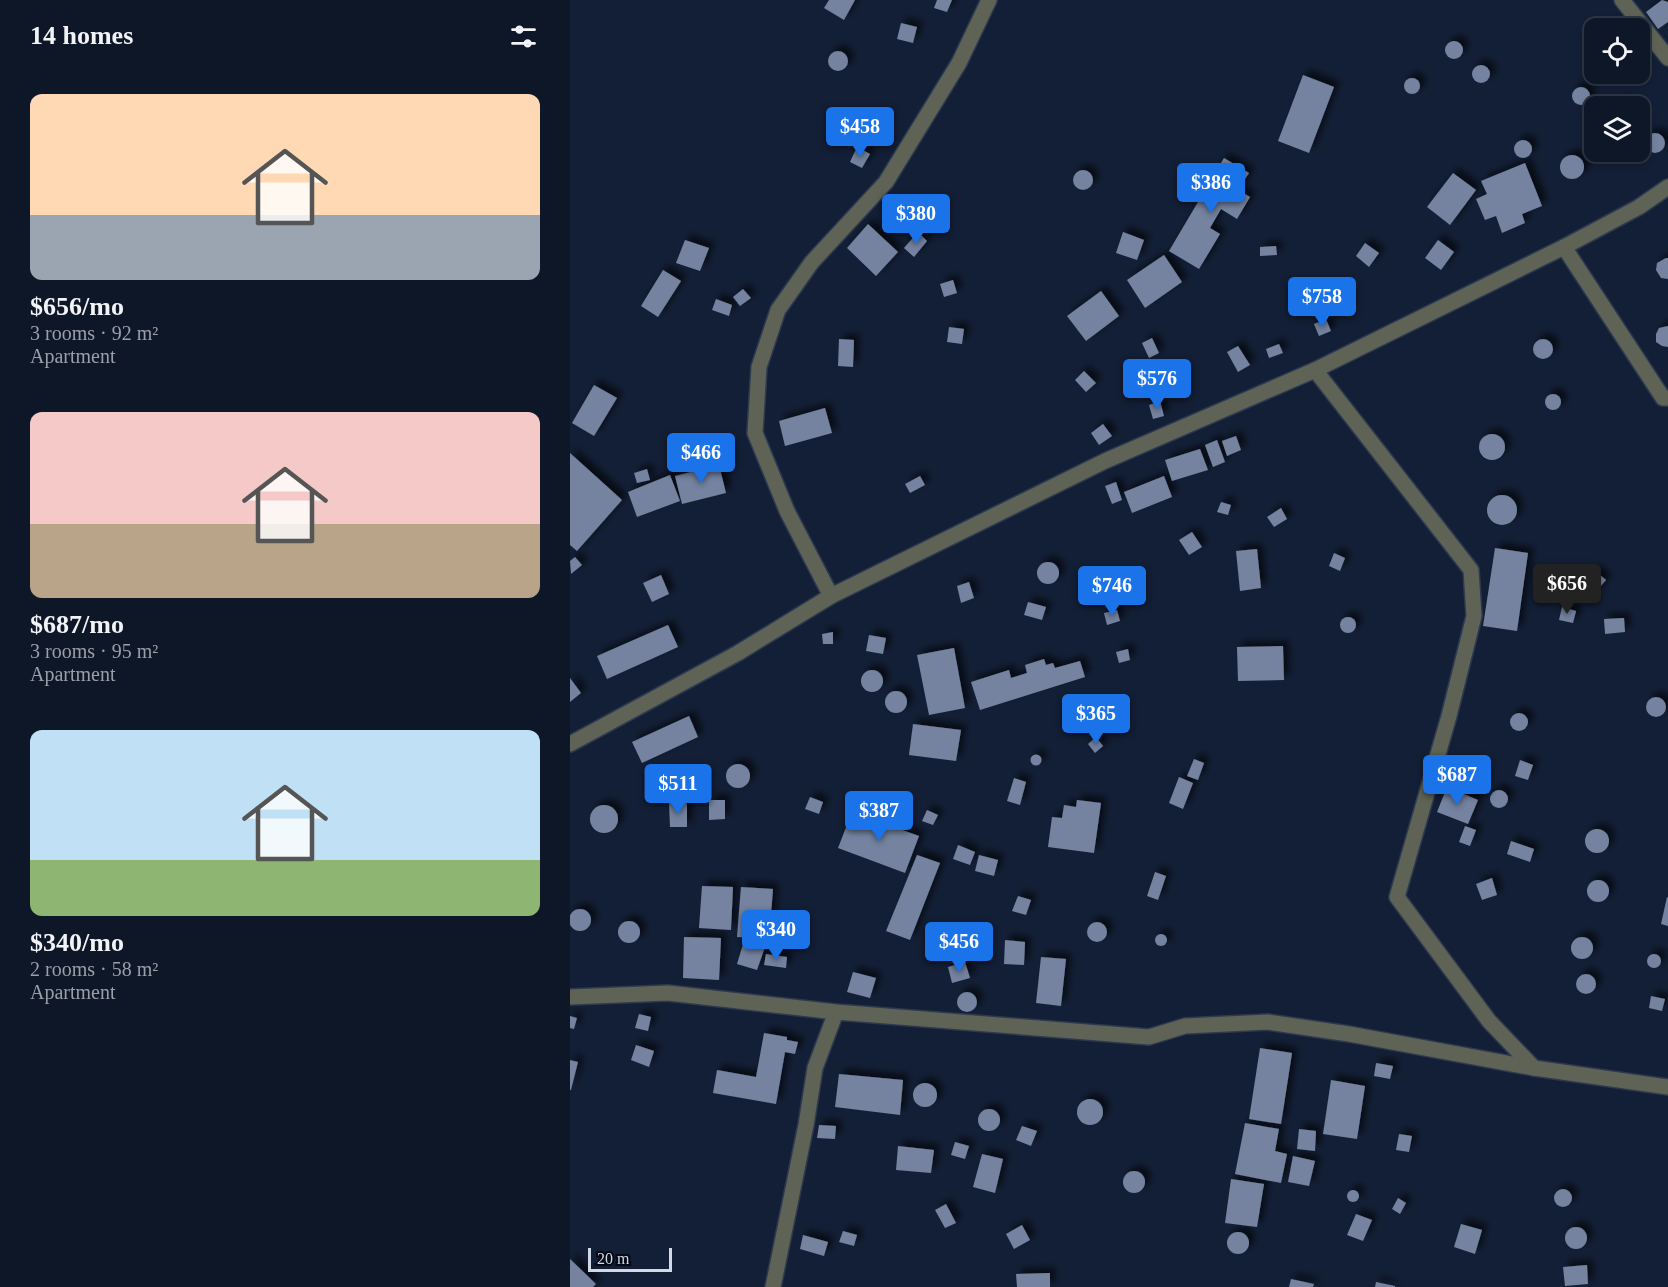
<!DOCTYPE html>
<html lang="en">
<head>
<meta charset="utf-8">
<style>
	:root { --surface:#0e1728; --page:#1c2434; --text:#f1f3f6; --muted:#9b9fa8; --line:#2e3645; --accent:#1a73e8 }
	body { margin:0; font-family:"Times New Roman",serif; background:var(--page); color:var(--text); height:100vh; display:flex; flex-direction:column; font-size:22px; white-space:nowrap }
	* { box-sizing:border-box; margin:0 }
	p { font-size:20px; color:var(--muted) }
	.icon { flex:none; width:33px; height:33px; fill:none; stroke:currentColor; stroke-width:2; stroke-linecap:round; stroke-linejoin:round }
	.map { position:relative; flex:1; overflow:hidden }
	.drawer { display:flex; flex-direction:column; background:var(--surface); width:570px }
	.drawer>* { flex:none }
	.controls { position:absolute; left:1014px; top:18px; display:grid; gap:12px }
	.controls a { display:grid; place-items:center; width:66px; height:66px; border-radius:12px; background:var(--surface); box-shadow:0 3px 9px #0003,0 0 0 2px var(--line); font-size:30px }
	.scale { position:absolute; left:18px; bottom:15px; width:84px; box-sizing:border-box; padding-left:6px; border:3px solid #d1d9e9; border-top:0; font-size:16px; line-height:21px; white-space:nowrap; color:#d1d9e9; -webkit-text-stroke:4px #050913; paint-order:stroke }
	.price { position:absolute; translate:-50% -51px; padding:0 14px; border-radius:6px; background:var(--accent); color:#fff; font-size:20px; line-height:39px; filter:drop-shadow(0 2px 3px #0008) }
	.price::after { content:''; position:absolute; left:50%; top:36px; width:18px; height:14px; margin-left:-9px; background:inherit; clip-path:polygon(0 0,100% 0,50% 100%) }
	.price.active { background:#222; color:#fff }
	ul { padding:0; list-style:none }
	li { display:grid; align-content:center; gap:12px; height:318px; padding:0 30px }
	li span { display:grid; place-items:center; height:186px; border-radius:12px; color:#555 }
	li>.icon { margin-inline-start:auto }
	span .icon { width:108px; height:108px; fill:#fffc; stroke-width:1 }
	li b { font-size:26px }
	h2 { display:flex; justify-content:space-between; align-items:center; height:72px; padding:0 30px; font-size:26px }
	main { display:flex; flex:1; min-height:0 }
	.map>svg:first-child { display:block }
</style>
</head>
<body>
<main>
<section class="drawer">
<h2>14 homes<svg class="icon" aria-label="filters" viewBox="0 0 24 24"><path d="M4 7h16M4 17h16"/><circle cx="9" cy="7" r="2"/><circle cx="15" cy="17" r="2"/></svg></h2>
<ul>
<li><span style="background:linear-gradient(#ffd9b3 65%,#9aa5b1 0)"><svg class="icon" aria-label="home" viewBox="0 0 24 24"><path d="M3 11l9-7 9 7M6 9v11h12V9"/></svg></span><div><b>$656/mo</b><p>3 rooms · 92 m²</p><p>Apartment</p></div></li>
<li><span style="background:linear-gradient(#f6c9c9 60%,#b9a48a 0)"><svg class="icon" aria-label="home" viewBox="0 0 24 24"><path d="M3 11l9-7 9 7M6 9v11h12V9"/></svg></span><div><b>$687/mo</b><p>3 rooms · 95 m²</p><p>Apartment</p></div></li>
<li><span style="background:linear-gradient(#bfe0f5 70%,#8fb573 0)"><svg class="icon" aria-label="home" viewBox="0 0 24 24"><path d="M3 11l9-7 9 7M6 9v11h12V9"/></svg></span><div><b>$340/mo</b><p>2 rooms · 58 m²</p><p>Apartment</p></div></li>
</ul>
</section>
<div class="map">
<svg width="1098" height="1287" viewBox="0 0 1098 1287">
	<defs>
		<filter id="shadow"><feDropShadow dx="5.5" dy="-5.5" stdDeviation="3" flood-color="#0009"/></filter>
	</defs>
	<rect width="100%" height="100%" fill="#131f36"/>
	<g fill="#7483a0" filter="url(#shadow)">
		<polygon points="259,0 285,0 274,20 254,8"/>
		<polygon points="367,0 382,0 377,12 364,8"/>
		<polygon points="1092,0 1098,2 1098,22 1088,29 1076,12"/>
		<polygon points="331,23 347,27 343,43 327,39"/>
		<circle cx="884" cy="50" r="9"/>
		<circle cx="268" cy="61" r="10"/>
		<circle cx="911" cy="74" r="9"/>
		<polygon points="733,75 764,87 739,153 708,141"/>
		<circle cx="842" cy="86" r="8"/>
		<circle cx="1011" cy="96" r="9"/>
		<polygon points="1055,101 1061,106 1047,106 1051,102"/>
		<circle cx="1085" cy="143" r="10"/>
		<circle cx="953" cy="149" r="9"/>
		<polygon points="287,147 300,154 292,168 280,162"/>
		<circle cx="1002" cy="167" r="12"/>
		<polygon points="654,158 679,173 668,190 680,197 667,219 651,209 640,228 650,234 629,269 599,251"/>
		<polygon points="955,163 972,206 952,214 955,223 932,233 926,216 915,220 906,199 917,194 911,181"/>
		<circle cx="513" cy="180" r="10"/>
		<polygon points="883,173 906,190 880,225 857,207"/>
		<polygon points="298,224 328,252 306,276 277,248"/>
		<polygon points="348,232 357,241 344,257 334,248"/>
		<polygon points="553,232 574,240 567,260 546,253"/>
		<polygon points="115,240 139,248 130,271 106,263"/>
		<polygon points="868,240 884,252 871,270 855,258"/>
		<polygon points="795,243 809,253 799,267 786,256"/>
		<polygon points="706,246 707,255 690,256 690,247"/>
		<polygon points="594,255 612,282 575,308 557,280"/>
		<polygon points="1096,258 1098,258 1098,279 1091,278 1086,270 1087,263"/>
		<polygon points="93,270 111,281 88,317 71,306"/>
		<polygon points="383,280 387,293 374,297 370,284"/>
		<polygon points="173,289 181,298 170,306 163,297"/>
		<polygon points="531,291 549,316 516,341 497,316"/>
		<polygon points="146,299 162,305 159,316 142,310"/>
		<polygon points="756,319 761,331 749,336 744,324"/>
		<polygon points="1098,326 1098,347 1092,346 1086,342 1086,334 1089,328"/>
		<polygon points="379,327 394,329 392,344 377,342"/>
		<polygon points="582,338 589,353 579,358 572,343"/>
		<polygon points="269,339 284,340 283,367 268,366"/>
		<circle cx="973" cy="349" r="10"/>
		<polygon points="709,344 713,353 699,358 696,349"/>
		<polygon points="668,346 680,365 668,372 657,352"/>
		<polygon points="514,371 526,383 516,392 505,380"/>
		<polygon points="24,385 47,398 24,436 2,423"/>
		<circle cx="983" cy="402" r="8"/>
		<polygon points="590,401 594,416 583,419 579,405"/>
		<polygon points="255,408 262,433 215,446 209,421"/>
		<polygon points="533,424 542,436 529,445 521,433"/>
		<circle cx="922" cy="447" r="13"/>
		<polygon points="666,436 671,450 657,456 652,441"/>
		<polygon points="647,440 655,462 643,467 635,445"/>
		<polygon points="630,449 638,470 602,481 595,460"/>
		<polygon points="0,453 52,500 7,551 0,545"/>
		<polygon points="149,465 156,493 112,504 105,476"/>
		<polygon points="77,469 80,480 67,483 64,473"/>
		<polygon points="100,475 110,501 67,517 58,492"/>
		<polygon points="350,476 355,485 340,493 335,484"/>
		<polygon points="594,476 602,497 562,513 554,492"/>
		<polygon points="546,482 552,500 542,504 535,486"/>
		<circle cx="932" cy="510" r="15"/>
		<polygon points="651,502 661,505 658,515 647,512"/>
		<polygon points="711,508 717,519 704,527 697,517"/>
		<polygon points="622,532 632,547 619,555 609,540"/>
		<polygon points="925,548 958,553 947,631 913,626"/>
		<polygon points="687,549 691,588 670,591 666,551"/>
		<polygon points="764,553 775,558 770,571 759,566"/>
		<polygon points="5,557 12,565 1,574 0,561"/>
		<circle cx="478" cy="573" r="11"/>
		<polygon points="1024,570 1036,580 1025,593 1013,582"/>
		<polygon points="91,575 99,594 82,602 73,583"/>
		<polygon points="399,582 404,598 391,603 387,586"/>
		<polygon points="458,602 476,607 472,620 454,615"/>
		<polygon points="992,607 1006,611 1003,623 989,620"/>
		<polygon points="547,610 550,621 537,625 534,613"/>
		<circle cx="778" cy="625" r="8"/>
		<polygon points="1054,618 1055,632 1035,634 1034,619"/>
		<polygon points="98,625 108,647 37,679 27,656"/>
		<polygon points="263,632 263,644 253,644 252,634"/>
		<polygon points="299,635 316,638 313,654 296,651"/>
		<polygon points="713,646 714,680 668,681 667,647"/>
		<polygon points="384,648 395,708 359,715 347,655"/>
		<polygon points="558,649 560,660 549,663 546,652"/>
		<polygon points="474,659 476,665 483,663 485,668 510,661 515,677 410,710 401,682 439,670 441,678 457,673 455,665"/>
		<circle cx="302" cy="681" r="11"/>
		<polygon points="0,678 11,693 0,702"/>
		<circle cx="326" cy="702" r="11"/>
		<circle cx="1086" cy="707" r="10"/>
		<circle cx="949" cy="722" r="9"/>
		<polygon points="119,716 128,737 72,763 62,742"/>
		<polygon points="343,724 391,730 386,761 339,755"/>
		<polygon points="526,737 533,746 525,753 518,744"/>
		<circle cx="466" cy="760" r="5.5"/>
		<polygon points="624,759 634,763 628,780 617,776"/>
		<polygon points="950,760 963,765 958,780 945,776"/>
		<circle cx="168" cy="776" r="12"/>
		<circle cx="895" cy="778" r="12"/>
		<polygon points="609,777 623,783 613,809 599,803"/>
		<polygon points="444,778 456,782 450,805 437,801"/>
		<polygon points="877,787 908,800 898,824 867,812"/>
		<circle cx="929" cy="799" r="9"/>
		<polygon points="240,797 253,802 249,814 235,809"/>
		<polygon points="139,800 155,800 155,819 139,820"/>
		<polygon points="507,800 531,803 524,853 478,847 482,817 492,818 494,805 506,807"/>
		<polygon points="99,803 117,803 117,827 100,827"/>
		<circle cx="34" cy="819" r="14"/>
		<polygon points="357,810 368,815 363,825 352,821"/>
		<polygon points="282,812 349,836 335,873 268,848"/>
		<polygon points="895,826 906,830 900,846 889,842"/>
		<circle cx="1027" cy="841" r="12"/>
		<polygon points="941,841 964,849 960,862 937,854"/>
		<polygon points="388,845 405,852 400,865 383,859"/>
		<polygon points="347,855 370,863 340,940 316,931"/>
		<polygon points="409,855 428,860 424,876 405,871"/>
		<polygon points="585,872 596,876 588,900 577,896"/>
		<polygon points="922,878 927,895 912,900 906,884"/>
		<circle cx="1028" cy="891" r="11"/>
		<polygon points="132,886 163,887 161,930 129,928"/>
		<polygon points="171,887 203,889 199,939 167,937"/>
		<polygon points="448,896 461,900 456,915 442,911"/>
		<polygon points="1097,897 1098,898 1098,926 1091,924"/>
		<circle cx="10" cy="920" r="11"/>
		<circle cx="59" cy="932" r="11"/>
		<circle cx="527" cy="932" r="10"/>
		<circle cx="591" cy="940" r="6"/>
		<polygon points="114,937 151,938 149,980 113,978"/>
		<circle cx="1012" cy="948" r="11"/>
		<polygon points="435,940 455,942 454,965 434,964"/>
		<polygon points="174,941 195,947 187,970 167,964"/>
		<circle cx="1084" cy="961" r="7"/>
		<polygon points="196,954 217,957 216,968 194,965"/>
		<polygon points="471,957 496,959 491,1006 466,1003"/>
		<polygon points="395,962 400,978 382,983 378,967"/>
		<polygon points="283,972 306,978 300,998 277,992"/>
		<circle cx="1016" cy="984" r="10"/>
		<circle cx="397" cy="1002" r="10"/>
		<polygon points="1081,996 1095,999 1092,1011 1079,1008"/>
		<polygon points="69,1014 81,1017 78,1031 65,1028"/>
		<polygon points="0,1016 7,1018 4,1029 0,1028"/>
		<polygon points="194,1033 217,1037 217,1040 228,1042 225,1054 215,1052 206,1104 143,1093 147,1070 186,1077"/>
		<polygon points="66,1045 84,1051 79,1067 61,1060"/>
		<polygon points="690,1048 722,1053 711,1124 679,1119"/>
		<polygon points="0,1060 8,1062 1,1090 0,1090"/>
		<polygon points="806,1063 823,1066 820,1079 804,1076"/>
		<polygon points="269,1074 333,1080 330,1115 265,1107"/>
		<polygon points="761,1080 795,1086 787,1139 753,1134"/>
		<circle cx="355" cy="1095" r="12"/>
		<circle cx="520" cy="1112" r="13"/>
		<circle cx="419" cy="1120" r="11"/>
		<polygon points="675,1123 709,1129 705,1151 717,1154 711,1183 665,1174"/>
		<polygon points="249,1125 266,1126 265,1139 247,1138"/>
		<polygon points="452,1126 467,1131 461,1146 446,1140"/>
		<polygon points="729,1129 746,1131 745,1151 727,1149"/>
		<polygon points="829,1134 842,1136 839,1152 826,1150"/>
		<polygon points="385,1142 399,1146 395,1159 381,1155"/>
		<polygon points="328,1146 364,1150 361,1173 326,1170"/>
		<polygon points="412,1154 433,1159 425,1193 403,1187"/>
		<polygon points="723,1156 745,1161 739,1186 718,1182"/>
		<circle cx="564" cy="1182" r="11"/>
		<polygon points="661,1179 694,1184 687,1227 655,1223"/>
		<circle cx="993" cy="1198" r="9"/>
		<circle cx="783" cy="1196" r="6"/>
		<polygon points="828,1198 836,1203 830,1214 822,1209"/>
		<polygon points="376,1204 386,1223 375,1228 365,1210"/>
		<polygon points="786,1214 802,1220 793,1241 777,1235"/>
		<polygon points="891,1224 912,1230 905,1254 884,1247"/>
		<polygon points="452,1225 460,1240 444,1249 436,1234"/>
		<circle cx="1006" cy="1238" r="11"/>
		<polygon points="273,1231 287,1235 284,1246 269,1242"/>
		<circle cx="668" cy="1243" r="11"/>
		<polygon points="233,1235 258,1242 254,1256 230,1249"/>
		<polygon points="0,1259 26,1284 23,1287 0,1287"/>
		<polygon points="1017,1265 1018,1284 995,1286 993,1267"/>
		<polygon points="480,1273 480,1287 447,1287 446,1274"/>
		<polygon points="721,1279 744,1284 743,1287 719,1287"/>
		<polygon points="806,1282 825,1286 825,1287 805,1287"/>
	</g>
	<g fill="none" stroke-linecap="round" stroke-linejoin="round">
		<g stroke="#2e394f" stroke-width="18">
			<g id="minor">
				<polyline points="1052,0 1098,58"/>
				<polyline points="994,247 1093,398 1098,398"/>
				<polyline points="745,370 901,570 904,616 879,716 827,897 919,1021 964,1068"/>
				<polyline points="261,596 217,511 185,433 189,367 208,310 242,262 316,182 389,63 419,0"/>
				<polyline points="0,744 168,653 261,596 535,461 745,370 994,247 1069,207 1098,187"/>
				<polyline points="0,997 98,993 266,1012 579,1037 615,1026 698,1022 779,1034 964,1068 1098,1087"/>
				<polyline points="203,1287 236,1125 245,1068 266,1012"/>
			</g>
		</g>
		<use href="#minor" stroke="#5e6356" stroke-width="15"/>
	</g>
</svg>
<div class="controls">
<a><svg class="icon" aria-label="locate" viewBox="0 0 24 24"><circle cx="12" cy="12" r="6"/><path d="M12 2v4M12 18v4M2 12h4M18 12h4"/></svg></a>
<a><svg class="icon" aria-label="layers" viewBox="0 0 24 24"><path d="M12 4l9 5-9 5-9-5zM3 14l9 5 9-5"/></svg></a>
</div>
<div class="scale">20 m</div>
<b class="price" style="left:290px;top:158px">$458</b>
<b class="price" style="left:641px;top:214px">$386</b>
<b class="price" style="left:346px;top:245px">$380</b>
<b class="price" style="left:752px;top:328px">$758</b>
<b class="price" style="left:587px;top:410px">$576</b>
<b class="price" style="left:131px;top:484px">$466</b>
<b class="price active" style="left:997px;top:615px">$656</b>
<b class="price" style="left:542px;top:617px">$746</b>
<b class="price" style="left:526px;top:745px">$365</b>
<b class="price" style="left:887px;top:806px">$687</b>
<b class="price" style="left:108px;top:815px">$511</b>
<b class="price" style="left:309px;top:842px">$387</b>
<b class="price" style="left:206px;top:961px">$340</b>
<b class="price" style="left:389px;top:973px">$456</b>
</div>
</main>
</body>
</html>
